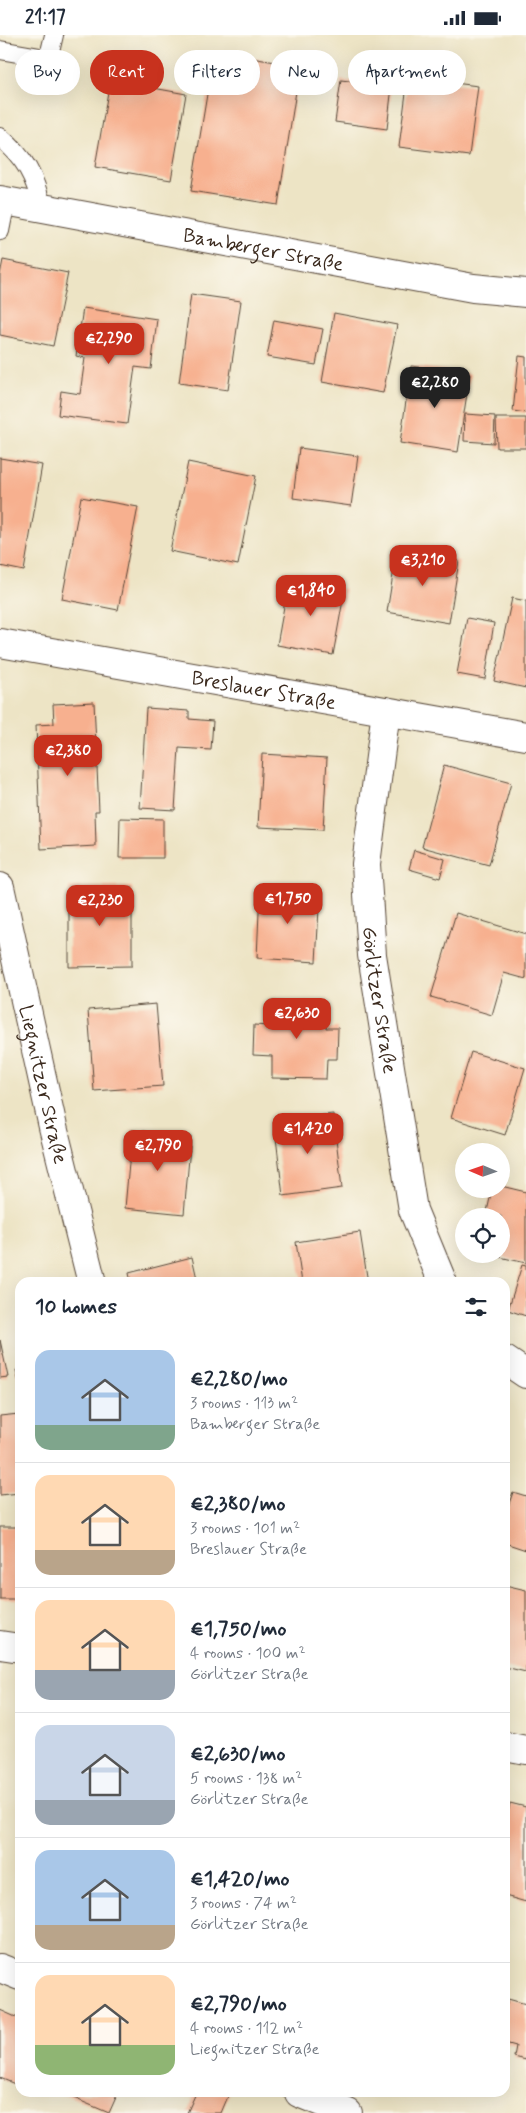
<!DOCTYPE html>
<html lang="en">
<head>
<meta charset="utf-8">
<style>
	:root { --surface:#fff; --page:#f6f6f7; --text:#1f2937; --muted:#747a83; --line:#e0e1e3; --accent:#c8321e }
	body { margin:0; font-family:Mynerve,sans-serif; background:var(--page); color:var(--text); height:100vh; display:flex; flex-direction:column; font-size:19px; white-space:nowrap }
	* { box-sizing:border-box; margin:0 }
	p { font-size:16px; color:var(--muted) }
	.icon { flex:none; width:28px; height:28px; fill:none; stroke:currentColor; stroke-width:2; stroke-linecap:round; stroke-linejoin:round }
	.map { position:relative; flex:1; overflow:hidden }
	.details { position:absolute; left:15px; top:1242px; width:495px; height:820px; display:flex; flex-direction:column; background:var(--surface); border-radius:15px; box-shadow:0 5px 20px #0002 }
	.details>* { flex:none }
	.top-card { position:absolute; left:15px; top:15px; width:496px; height:45px; display:flex; gap:10px }
	.needle { width:32px; rotate:272deg }
	.controls { position:absolute; left:455px; top:1108px; display:grid; gap:10px }
	.controls a { display:grid; place-items:center; width:55px; height:55px; border-radius:50%; background:var(--surface); box-shadow:0 5px 20px #0002; font-size:25px }
	.price { position:absolute; translate:-50% -42px; padding:0 11px; border-radius:10px; background:var(--accent); color:#fff; font-size:16px; line-height:32px; filter:drop-shadow(0 1px 2px #0008) }
	.price::after { content:''; position:absolute; left:50%; top:30px; width:15px; height:11px; margin-left:-8px; background:inherit; clip-path:polygon(0 0,100% 0,50% 100%) }
	.price.selected { background:#222; color:#fff }
	ul { padding:0; list-style:none }
	li { display:flex; align-items:center; gap:15px; height:125px; padding:0 20px }
	li+li { border-top:1px solid var(--line) }
	li span { display:grid; place-items:center; flex:none; width:140px; height:100px; border-radius:15px; color:#555 }
	li>.icon { margin-inline-start:auto }
	span .icon { width:60px; height:60px; fill:#fffc; stroke-width:1 }
	li b { font-size:21px }
	h2 { display:flex; justify-content:space-between; align-items:center; height:60px; padding:0 20px; font-size:21px }
	.pill { padding:0 18px; border-radius:22px; background:var(--surface); box-shadow:0 5px 20px #0002; font-size:18px; line-height:45px }
	.pill.selected { background:var(--accent); color:#fff }
	.status { display:flex; justify-content:space-between; align-items:center; height:35px; padding:0 25px; background:var(--surface); direction:ltr }
	.status svg { height:14px; fill:currentColor }
	.map>svg:first-child { display:block }
</style>
</head>
<body>
<div class="status"><b>21:17</b><svg viewBox="0 0 49 12"><path d="M0 12V9h3v3zM5 12V6h3v6zM10 12V3h3v9zM15 12V0h3v12zM26 1h20v11H26zM47 4h2v5h-2z"/></svg></div>
<div class="map">
<svg width="526" height="2078" viewBox="0 0 526 2078">
	<rect width="100%" height="100%" fill="#fbf7ec"/>
	<filter id="ink" filterUnits="userSpaceOnUse"><feTurbulence type="fractalNoise" baseFrequency=".02" numOctaves="2"/><feDisplacementMap in="SourceGraphic" scale="10" xChannelSelector="R" yChannelSelector="G"/><feConvolveMatrix kernelMatrix="1 2 1 2 8 2 1 2 1" color-interpolation-filters="sRGB"/></filter>
	<filter id="wash" filterUnits="userSpaceOnUse"><feTurbulence type="fractalNoise" baseFrequency=".0096" numOctaves="4" result="noise"/><feDisplacementMap in="SourceGraphic" scale="20" xChannelSelector="R" yChannelSelector="G"/><feGaussianBlur stdDeviation="1.12" result="paint"/><feColorMatrix in="noise" values="0 0 0 0 0 0 0 0 0 0 0 0 0 0 0 0 0 1.4 0 .05"/><feComposite in="paint" operator="in"/></filter>
	<g filter="url(#wash)">
		<rect width="100%" height="100%" fill="#ede4c5"/>
		<g id="blocks">
			<g fill="#f7b08f">
				<polygon points="214,17 300,31 278,170 191,156"/>
				<polygon points="408,42 478,51 469,121 399,112"/>
				<polygon points="110,45 186,59 171,145 95,132"/>
				<polygon points="341,45 392,51 387,94 335,87"/>
				<polygon points="3,225 68,238 53,311 0,300 0,240"/>
				<polygon points="191,259 241,266 228,355 179,348"/>
				<polygon points="83,273 157,284 151,334 135,332 127,389 58,380 61,356 80,359 85,323 76,321"/>
				<polygon points="334,278 397,290 383,358 322,347"/>
				<polygon points="274,285 323,294 316,330 267,322"/>
				<polygon points="519,321 526,322 526,378 513,376"/>
				<polygon points="411,331 470,339 458,417 400,408"/>
				<polygon points="465,379 495,381 494,408 464,406"/>
				<polygon points="496,383 526,383 526,413 497,413"/>
				<polygon points="299,413 358,421 351,471 293,463"/>
				<polygon points="0,423 42,430 24,536 0,531"/>
				<polygon points="188,427 256,441 238,530 170,516"/>
				<polygon points="81,462 138,472 118,575 62,564"/>
				<polygon points="397,515 459,526 449,588 387,577"/>
				<polygon points="289,544 345,554 333,620 277,610"/>
				<polygon points="512,563 526,566 526,653 494,646"/>
				<polygon points="467,583 494,588 485,644 457,639"/>
				<polygon points="94,667 99,776 95,776 96,811 41,814 36,690 54,689 53,669"/>
				<polygon points="146,673 189,676 189,684 213,686 211,715 179,713 175,775 140,773"/>
				<polygon points="262,719 327,723 323,795 258,792"/>
				<polygon points="444,730 511,748 489,830 422,812"/>
				<polygon points="120,783 163,784 163,823 119,823"/>
				<polygon points="414,815 445,824 440,843 409,834"/>
				<polygon points="69,852 132,852 132,931 69,932"/>
				<polygon points="260,854 320,856 316,927 257,923"/>
				<polygon points="456,878 526,899 526,944 504,938 492,980 431,962"/>
				<polygon points="270,966 327,968 326,993 338,993 337,1024 327,1024 326,1044 272,1043 272,1021 253,1020 254,990 269,991"/>
				<polygon points="156,969 163,1051 94,1056 88,975"/>
				<polygon points="471,1017 525,1033 505,1100 451,1083"/>
				<polygon points="333,1079 342,1153 283,1161 274,1086"/>
				<polygon points="132,1095 191,1101 184,1179 125,1173"/>
				<polygon points="501,1151 526,1157 526,1228 491,1220 501,1219 501,1181 486,1181 492,1154 501,1154"/>
				<polygon points="360,1197 368,1248 302,1248 296,1207"/>
				<polygon points="192,1222 198,1248 131,1248 129,1238"/>
				<polygon points="522,1230 526,1231 526,1281 508,1275"/>
				<polygon points="0,1305 8,1342 0,1343"/>
				<polygon points="20,1334 20,1348 19,1348 16,1335"/>
				<polygon points="19,1379 20,1458 0,1460 0,1381"/>
				<polygon points="513,1457 526,1461 526,1515 505,1508 505,1481"/>
				<rect x="0" y="1492" width="20" height="72"/>
				<polygon points="505,1550 526,1555 526,1637 505,1632"/>
				<polygon points="510,1768 526,1772 526,1867 505,1861 505,1794"/>
				<polygon points="508,1964 526,1969 526,2025 514,2022 516,2011 505,2008 505,1977"/>
				<polygon points="0,1975 20,1984 20,2051 0,2043"/>
				<polygon points="62,2058 118,2058 109,2078"/>
				<polygon points="196,2058 225,2058 229,2059 221,2078 187,2078"/>
			</g>
		</g>
	</g>
	<g filter="url(#ink)">
		<use href="#blocks" fill-opacity="0" stroke="#564637" stroke-width="1"/>
		<g fill="none" stroke-linecap="round" stroke-linejoin="round">
			<g stroke="#564637" stroke-width="20">
				<g id="service">
					<polyline points="0,15 40,22 49,21 54,0"/>
					<path d="M0,102C25,123 35,141 42,173"/>
					<polyline points="0,196 6,166"/>
				</g>
			</g>
			<g stroke="#564637" stroke-width="30">
				<g id="minor">
					<path id="s1" d="M0,608L526,701"/>
					<path id="s2" d="M386,676L366,829L372,920L413,1175L443,1248"/>
					<path id="s3" d="M0,852L53,1092L92,1248"/>
					<polyline points="505,1325 526,1339"/>
					<polyline points="0,1610 20,1613"/>
					<polyline points="505,1711 526,1715"/>
					<polyline points="0,1933 20,1941"/>
					<polyline points="299,2058 348,2078"/>
				</g>
			</g>
			<g stroke="#564637" stroke-width="30">
				<g id="tertiary">
					<path id="s4" d="M0,165L473,253L526,258"/>
				</g>
			</g>
			<use href="#service" stroke="#fff" stroke-width="18"/>
			<use href="#minor" stroke="#fff" stroke-width="28"/>
			<use href="#tertiary" stroke="#fff" stroke-width="28"/>
		</g>
	</g>
	<g text-anchor="middle" stroke-width="5" stroke-linejoin="round" paint-order="stroke">
		<g font-size="20" fill="#3b2a1e" stroke="#fbf7ec">
			<text dy="7" stroke="none"><textPath href="#s4" startOffset="268">Bamberger Straße</textPath></text>
			<text dy="7" stroke="none"><textPath href="#s1" startOffset="268">Breslauer Straße</textPath></text>
			<text dy="7" stroke="none"><textPath href="#s2" startOffset="291">Görlitzer Straße</textPath></text>
			<text dy="7" stroke="none"><textPath href="#s3" startOffset="202">Liegnitzer Straße</textPath></text>
		</g>
	</g>
</svg>
<div class="controls">
<a><svg class="needle" viewBox="-14 -14 28 28"><path d="M0-13l5 13h-10z" fill="#e53935"/><path d="M0 13l5-13h-10z" fill="#747a83"/></svg></a>
<a><svg class="icon" aria-label="locate" viewBox="0 0 24 24"><circle cx="12" cy="12" r="6"/><path d="M12 2v4M12 18v4M2 12h4M18 12h4"/></svg></a>
</div>
<b class="price" style="left:109px;top:330px">€2,290</b>
<b class="price selected" style="left:435px;top:374px">€2,280</b>
<b class="price" style="left:423px;top:552px">€3,210</b>
<b class="price" style="left:311px;top:582px">€1,840</b>
<b class="price" style="left:68px;top:742px">€2,380</b>
<b class="price" style="left:288px;top:890px">€1,750</b>
<b class="price" style="left:100px;top:892px">€2,230</b>
<b class="price" style="left:297px;top:1005px">€2,630</b>
<b class="price" style="left:308px;top:1120px">€1,420</b>
<b class="price" style="left:158px;top:1137px">€2,790</b>
<div class="top-card">
<a class="pill">Buy</a>
<a class="pill selected">Rent</a>
<a class="pill">Filters</a>
<a class="pill">New</a>
<a class="pill">Apartment</a>
</div>
<section class="details">
<h2>10 homes<svg class="icon" aria-label="filters" viewBox="0 0 24 24"><path d="M4 7h16M4 17h16"/><circle cx="9" cy="7" r="2"/><circle cx="15" cy="17" r="2"/></svg></h2>
<ul>
<li><span style="background:linear-gradient(#a9c7e8 75%,#7fa58c 0)"><svg class="icon" aria-label="home" viewBox="0 0 24 24"><path d="M3 11l9-7 9 7M6 9v11h12V9"/></svg></span><div><b>€2,280/mo</b><p>3 rooms · 113 m²</p><p>Bamberger Straße</p></div></li>
<li><span style="background:linear-gradient(#ffd9b3 75%,#b9a48a 0)"><svg class="icon" aria-label="home" viewBox="0 0 24 24"><path d="M3 11l9-7 9 7M6 9v11h12V9"/></svg></span><div><b>€2,380/mo</b><p>3 rooms · 101 m²</p><p>Breslauer Straße</p></div></li>
<li><span style="background:linear-gradient(#ffd9b3 70%,#9aa5b1 0)"><svg class="icon" aria-label="home" viewBox="0 0 24 24"><path d="M3 11l9-7 9 7M6 9v11h12V9"/></svg></span><div><b>€1,750/mo</b><p>4 rooms · 100 m²</p><p>Görlitzer Straße</p></div></li>
<li><span style="background:linear-gradient(#c9d6e8 75%,#9aa5b1 0)"><svg class="icon" aria-label="home" viewBox="0 0 24 24"><path d="M3 11l9-7 9 7M6 9v11h12V9"/></svg></span><div><b>€2,630/mo</b><p>5 rooms · 138 m²</p><p>Görlitzer Straße</p></div></li>
<li><span style="background:linear-gradient(#a9c7e8 75%,#b9a48a 0)"><svg class="icon" aria-label="home" viewBox="0 0 24 24"><path d="M3 11l9-7 9 7M6 9v11h12V9"/></svg></span><div><b>€1,420/mo</b><p>3 rooms · 74 m²</p><p>Görlitzer Straße</p></div></li>
<li><span style="background:linear-gradient(#ffd9b3 70%,#8fb573 0)"><svg class="icon" aria-label="home" viewBox="0 0 24 24"><path d="M3 11l9-7 9 7M6 9v11h12V9"/></svg></span><div><b>€2,790/mo</b><p>4 rooms · 112 m²</p><p>Liegnitzer Straße</p></div></li>
</ul>
</section>
</div>
</body>
</html>
